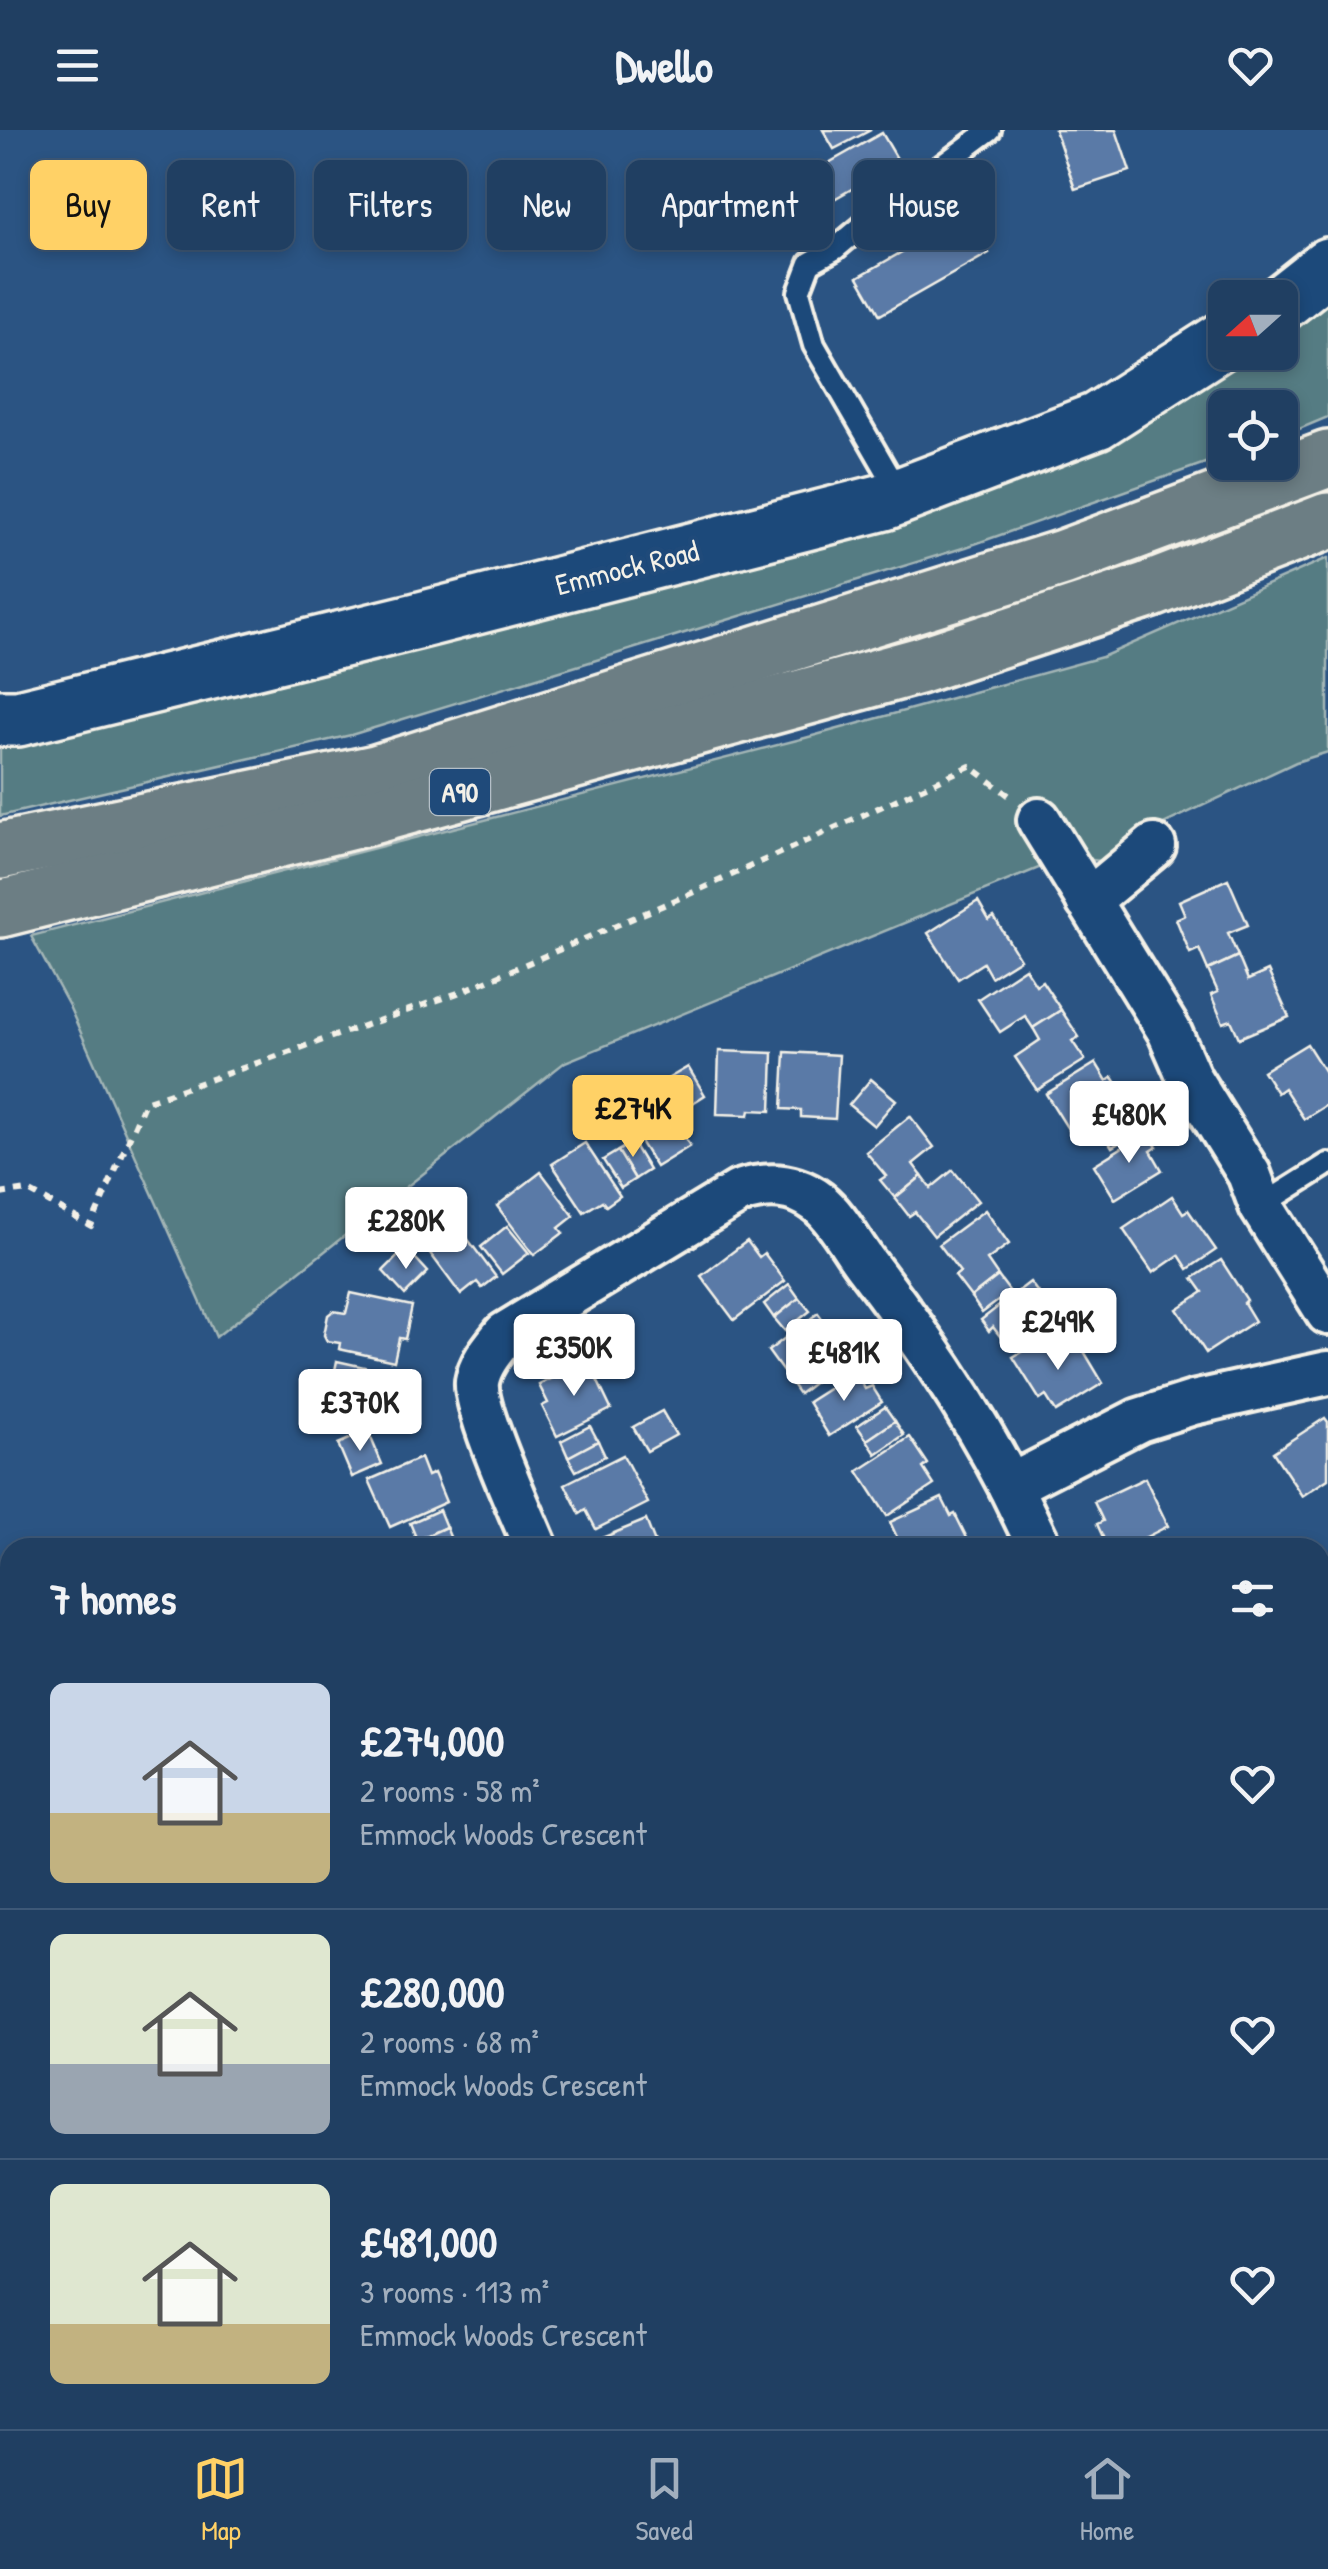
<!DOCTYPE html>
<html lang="en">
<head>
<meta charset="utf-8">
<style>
	:root { --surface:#203f62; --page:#2d4a6b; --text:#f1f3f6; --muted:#a2afbe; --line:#3d5877; --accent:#ffd166 }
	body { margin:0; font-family:"Patrick Hand",sans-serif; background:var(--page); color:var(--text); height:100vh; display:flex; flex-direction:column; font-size:38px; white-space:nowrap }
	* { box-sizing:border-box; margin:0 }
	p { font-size:32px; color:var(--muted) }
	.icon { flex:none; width:55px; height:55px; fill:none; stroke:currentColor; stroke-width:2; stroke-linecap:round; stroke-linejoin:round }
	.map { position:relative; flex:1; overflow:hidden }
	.details { position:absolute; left:0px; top:1408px; width:1330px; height:892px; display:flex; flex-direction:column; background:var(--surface); border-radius:30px 30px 0 0; box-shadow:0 5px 15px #0003,0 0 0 2px var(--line) }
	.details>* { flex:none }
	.hud { position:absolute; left:30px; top:30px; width:1270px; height:90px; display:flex; gap:20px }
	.needle { width:65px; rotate:249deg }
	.fabs { position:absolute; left:1208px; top:150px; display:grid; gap:20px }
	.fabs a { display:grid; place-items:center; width:90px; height:90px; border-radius:15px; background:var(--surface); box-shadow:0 5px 15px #0003,0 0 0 2px var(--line); font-size:50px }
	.price { position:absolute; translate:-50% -85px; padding:0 22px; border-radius:10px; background:#fff; color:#222; font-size:32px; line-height:65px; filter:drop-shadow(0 2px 5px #0008) }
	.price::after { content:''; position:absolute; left:50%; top:60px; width:30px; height:22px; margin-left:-15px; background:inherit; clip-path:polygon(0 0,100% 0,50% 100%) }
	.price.active { background:var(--accent); color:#111 }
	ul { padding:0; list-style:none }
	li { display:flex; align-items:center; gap:30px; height:250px; padding:0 50px }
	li+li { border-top:2px solid var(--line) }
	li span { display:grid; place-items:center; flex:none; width:280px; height:200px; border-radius:15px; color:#555 }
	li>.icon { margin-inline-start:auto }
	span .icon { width:120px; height:120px; fill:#fffc; stroke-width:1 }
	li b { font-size:42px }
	h2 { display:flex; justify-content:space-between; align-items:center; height:120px; padding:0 50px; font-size:42px }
	.tag { padding:0 35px; border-radius:15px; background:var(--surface); box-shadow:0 5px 15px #0003,0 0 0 2px var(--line); font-size:35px; line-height:90px }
	.tag.active { background:var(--accent); color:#111 }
	header { display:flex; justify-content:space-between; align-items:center; height:130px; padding:0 50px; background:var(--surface); font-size:45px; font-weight:800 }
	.tabs { display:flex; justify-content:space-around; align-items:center; height:140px; border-top:2px solid var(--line); background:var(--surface); font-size:28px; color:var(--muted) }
	.tabs a { display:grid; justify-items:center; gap:5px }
	.tabs .active { color:var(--accent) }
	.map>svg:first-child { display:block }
</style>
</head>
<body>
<header><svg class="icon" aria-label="menu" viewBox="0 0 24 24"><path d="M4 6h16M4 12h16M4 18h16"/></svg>Dwello<svg class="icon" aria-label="heart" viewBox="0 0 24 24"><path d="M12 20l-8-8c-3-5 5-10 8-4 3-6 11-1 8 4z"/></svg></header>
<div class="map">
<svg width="1328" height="2299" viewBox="0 0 1328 2299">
	<rect width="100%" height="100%" fill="#2b5483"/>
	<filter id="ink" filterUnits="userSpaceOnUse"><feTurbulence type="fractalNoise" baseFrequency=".01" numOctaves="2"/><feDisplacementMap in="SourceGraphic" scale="20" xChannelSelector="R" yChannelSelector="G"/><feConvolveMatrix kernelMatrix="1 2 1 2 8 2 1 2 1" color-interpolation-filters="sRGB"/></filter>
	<g filter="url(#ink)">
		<g fill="#547c83" stroke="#a4b6b6" stroke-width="2.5">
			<polygon points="1328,141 1328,287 1280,307 1280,278 1225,278 1225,326 966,417 351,605 0,686 0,602 885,388 1225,222 1280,222 1280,175"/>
			<polygon points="1328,428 1328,622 1296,632 1144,703 1109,732 1084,729 1046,735 565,932 216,1207 69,876 31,806 805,608 1102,527"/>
			<polygon points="10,2273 10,2290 575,2290 578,2299 0,2299 0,2275"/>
			<polygon points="585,2290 962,2290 966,2299 588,2299"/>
		</g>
		<g fill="#5a7aa7" stroke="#f4f1e8" stroke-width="2.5">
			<polygon points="823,0 871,0 834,19"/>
			<polygon points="1055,0 1116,0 1130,41 1075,59"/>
			<polygon points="882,3 899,32 834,69 818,39"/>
			<polygon points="967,85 989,123 880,185 858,147"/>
			<polygon points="1228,749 1248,795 1228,803 1238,826 1208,840 1199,819 1190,823 1176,789 1185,785 1179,771"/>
			<polygon points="978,771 989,790 994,787 1020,829 991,847 983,833 958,849 928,803"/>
			<polygon points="1238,826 1248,850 1268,841 1289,887 1239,908 1231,890 1223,893 1211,865 1218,862 1208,840"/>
			<polygon points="1025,838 1036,855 1042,851 1061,880 1033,898 1025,886 1000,902 978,869"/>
			<polygon points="1061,880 1079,907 1072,911 1085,930 1037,960 1015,927 1040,910 1033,898"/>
			<polygon points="1307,914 1328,947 1328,974 1304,989 1284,958 1277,963 1263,941"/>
			<polygon points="719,921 773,923 771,981 750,980 749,985 717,984"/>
			<polygon points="785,922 839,925 835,989 801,987 801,980 782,979"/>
			<polygon points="1096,933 1107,951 1113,947 1124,964 1068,999 1046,964"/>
			<polygon points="688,937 705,965 677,983 659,954"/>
			<polygon points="871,949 896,970 874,996 849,975"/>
			<polygon points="660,967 690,1016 656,1037 626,989"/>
			<polygon points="1122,972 1130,986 1103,1003 1095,989"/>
			<polygon points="910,986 934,1017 913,1034 922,1046 895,1068 880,1050 886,1046 866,1022"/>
			<polygon points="1130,986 1139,1001 1112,1017 1103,1003"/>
			<polygon points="1147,1002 1157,1017 1151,1021 1162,1040 1115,1069 1094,1035"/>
			<polygon points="632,1012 649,1040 635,1049 618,1021"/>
			<polygon points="585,1013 620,1066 606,1076 602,1071 584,1082 552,1034"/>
			<polygon points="618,1021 635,1049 621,1058 603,1030"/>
			<polygon points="953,1040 978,1071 934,1106 915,1082 909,1086 895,1068 922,1046 931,1058"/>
			<polygon points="541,1042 574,1086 559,1098 563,1103 534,1125 497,1076"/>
			<polygon points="1172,1066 1183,1083 1188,1080 1216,1120 1188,1139 1179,1125 1153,1143 1123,1099"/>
			<polygon points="985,1080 1009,1114 987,1130 998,1146 971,1167 955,1146 960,1142 939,1114"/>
			<polygon points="458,1096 496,1147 482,1158 477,1152 461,1165 427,1119"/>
			<polygon points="507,1096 529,1123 502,1144 481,1117"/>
			<polygon points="747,1111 759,1127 764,1123 785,1151 734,1190 701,1146"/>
			<polygon points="406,1118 428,1142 405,1165 383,1141"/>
			<polygon points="1221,1130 1247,1170 1244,1173 1255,1191 1206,1223 1177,1179 1203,1162 1193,1148"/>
			<polygon points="998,1146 1010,1162 982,1183 971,1167"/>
			<polygon points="1030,1152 1054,1184 1009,1218 993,1197 989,1201 981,1190"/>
			<polygon points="789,1154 799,1168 774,1188 764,1174"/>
			<polygon points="351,1163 412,1176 405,1209 399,1208 394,1231 339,1219 340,1213 327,1211 324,1205 328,1185 333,1181 346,1183"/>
			<polygon points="799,1168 810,1181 785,1201 774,1188"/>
			<polygon points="818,1183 837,1209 832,1212 845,1229 799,1264 768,1221"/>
			<polygon points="1076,1208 1103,1253 1056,1282 1046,1266 1040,1270 1013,1227 1043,1209 1052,1223"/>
			<polygon points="337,1231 391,1243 387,1261 392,1262 386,1294 326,1282"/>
			<polygon points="588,1231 611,1279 557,1306 542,1276 548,1273 539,1255"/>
			<polygon points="855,1242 865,1259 872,1256 882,1272 829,1306 808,1272"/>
			<polygon points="885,1277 895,1291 867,1310 857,1296"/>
			<polygon points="662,1281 676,1305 647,1321 633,1297"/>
			<polygon points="1325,1288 1328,1292 1328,1349 1302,1366 1273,1322"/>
			<polygon points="895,1291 904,1305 876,1324 867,1310"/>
			<polygon points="590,1296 598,1311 568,1327 561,1311"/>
			<polygon points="368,1301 382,1334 352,1347 338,1314"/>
			<polygon points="910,1307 928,1334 923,1338 934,1355 887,1386 858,1341"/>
			<polygon points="598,1311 605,1326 576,1341 568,1327"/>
			<polygon points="623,1325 648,1373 596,1399 586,1380 580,1384 565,1354"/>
			<polygon points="420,1328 427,1346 434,1343 446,1372 390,1397 369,1350"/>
			<polygon points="1145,1348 1168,1396 1124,1418 1108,1418 1097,1394 1103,1391 1094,1372"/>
			<polygon points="942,1368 951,1386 955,1384 970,1414 964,1418 902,1418 890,1392"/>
			<polygon points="439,1380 446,1397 417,1410 410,1393"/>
			<polygon points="646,1390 657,1418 594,1418 592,1412"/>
			<polygon points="446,1397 453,1414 444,1418 420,1418 417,1410"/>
			<polygon points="1060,2290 1129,2290 1132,2299 1063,2299"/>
			<polygon points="1260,2290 1320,2290 1321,2299 1261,2299"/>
		</g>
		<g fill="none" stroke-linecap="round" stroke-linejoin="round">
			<g stroke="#f4f1e8" stroke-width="28">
				<g id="lane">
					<polyline points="900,364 814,215 799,162 810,133 835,119 873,87 990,0"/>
					<polyline points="1261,1076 1328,1034"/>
				</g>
			</g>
			<g stroke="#f4f1e8" stroke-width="50">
				<g id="street">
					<polyline points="1039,690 1169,901 1190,949 1249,1044 1261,1076 1328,1183"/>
					<polyline points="1088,771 1154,716"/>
					<path d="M536,1418C523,1386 474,1280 477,1252C480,1233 494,1218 505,1204L739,1062C767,1053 793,1053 818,1072C836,1086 850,1113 864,1132C919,1204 968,1275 1010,1356"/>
					<polyline points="1040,1418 1010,1356 1139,1290 1193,1273 1328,1243"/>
					<polyline points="1192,2290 1196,2299"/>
				</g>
			</g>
			<g stroke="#f4f1e8" stroke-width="62">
				<g id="secondary">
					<polyline points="1280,174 1328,136"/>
					<polyline points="0,588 18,588 417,491 884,372 1097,291 1225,209"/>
				</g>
			</g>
			<g stroke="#f4f1e8" stroke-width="62">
				<g id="highway">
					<polyline points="0,721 376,643 1063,428 1328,329"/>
					<polyline points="0,779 368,687 918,536 1149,460 1328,391"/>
				</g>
			</g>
			<g stroke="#f4f1e8" stroke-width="6" stroke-dasharray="8 8" stroke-linecap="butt">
				<polyline points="0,1064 27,1060 91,1096 145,972 458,863 701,759 970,636 1011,667"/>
				<polyline points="0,2091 10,2113"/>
				<polyline points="701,2290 705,2299"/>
			</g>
			<use href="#lane" stroke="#1f4a7a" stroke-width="20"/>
			<use href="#street" stroke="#1f4a7a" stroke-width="42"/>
			<use href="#secondary" stroke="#1f4a7a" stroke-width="55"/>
			<use href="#highway" stroke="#6c7e84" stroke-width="55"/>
		</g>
	</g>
	<g text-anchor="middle" stroke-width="9" stroke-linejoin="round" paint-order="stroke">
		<rect fill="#1f4a7a" stroke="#b4bfc7" stroke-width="2.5" x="430" y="639" width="60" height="46" rx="8"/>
		<g font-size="28" font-weight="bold" fill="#f4f1e8">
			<text x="460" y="672">A90</text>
		</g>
		<g font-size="30" fill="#f4f1e8" stroke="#1f4a7a">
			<text transform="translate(627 438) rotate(-14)" y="10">Emmock Road</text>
		</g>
	</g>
</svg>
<div class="fabs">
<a><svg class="needle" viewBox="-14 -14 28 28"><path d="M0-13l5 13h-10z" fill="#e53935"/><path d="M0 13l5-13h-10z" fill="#a2afbe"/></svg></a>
<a><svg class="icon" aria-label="locate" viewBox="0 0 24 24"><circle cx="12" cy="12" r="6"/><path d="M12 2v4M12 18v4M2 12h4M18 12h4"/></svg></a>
</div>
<b class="price active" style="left:633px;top:1030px">£274K</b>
<b class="price" style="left:1129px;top:1036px">£480K</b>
<b class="price" style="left:406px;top:1142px">£280K</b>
<b class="price" style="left:1058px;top:1243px">£249K</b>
<b class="price" style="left:574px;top:1269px">£350K</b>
<b class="price" style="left:844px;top:1274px">£481K</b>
<b class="price" style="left:360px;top:1324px">£370K</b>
<div class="hud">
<a class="tag active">Buy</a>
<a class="tag">Rent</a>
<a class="tag">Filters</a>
<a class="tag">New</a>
<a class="tag">Apartment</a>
<a class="tag">House</a>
</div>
<section class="details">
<h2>7 homes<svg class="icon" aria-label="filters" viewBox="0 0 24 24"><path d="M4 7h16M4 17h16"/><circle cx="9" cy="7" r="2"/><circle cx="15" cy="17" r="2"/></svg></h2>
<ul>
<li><span style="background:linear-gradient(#c9d6e8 65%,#c2b280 0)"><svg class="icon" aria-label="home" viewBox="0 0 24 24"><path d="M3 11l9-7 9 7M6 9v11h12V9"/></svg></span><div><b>£274,000</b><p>2 rooms · 58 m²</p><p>Emmock Woods Crescent</p></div><svg class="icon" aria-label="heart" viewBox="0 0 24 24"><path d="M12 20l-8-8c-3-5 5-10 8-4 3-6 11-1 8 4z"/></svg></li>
<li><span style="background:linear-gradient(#dfe7d0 65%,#9aa5b1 0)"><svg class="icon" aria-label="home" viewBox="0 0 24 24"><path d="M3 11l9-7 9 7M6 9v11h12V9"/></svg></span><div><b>£280,000</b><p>2 rooms · 68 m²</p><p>Emmock Woods Crescent</p></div><svg class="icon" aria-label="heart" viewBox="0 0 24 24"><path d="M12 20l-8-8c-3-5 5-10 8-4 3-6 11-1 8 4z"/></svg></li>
<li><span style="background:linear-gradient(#dfe7d0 70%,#c2b280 0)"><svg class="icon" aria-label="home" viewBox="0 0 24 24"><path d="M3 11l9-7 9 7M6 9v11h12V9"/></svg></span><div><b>£481,000</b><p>3 rooms · 113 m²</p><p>Emmock Woods Crescent</p></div><svg class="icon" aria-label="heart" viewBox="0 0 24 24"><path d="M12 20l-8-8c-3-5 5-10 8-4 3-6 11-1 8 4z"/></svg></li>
</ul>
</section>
</div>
<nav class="tabs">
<a class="active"><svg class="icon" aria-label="map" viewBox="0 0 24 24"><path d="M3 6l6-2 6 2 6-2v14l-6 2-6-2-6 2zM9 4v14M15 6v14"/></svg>Map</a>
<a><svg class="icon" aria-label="saved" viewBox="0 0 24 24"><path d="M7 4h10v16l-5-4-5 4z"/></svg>Saved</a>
<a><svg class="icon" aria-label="home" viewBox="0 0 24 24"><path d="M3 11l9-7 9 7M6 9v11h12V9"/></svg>Home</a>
</nav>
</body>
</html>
